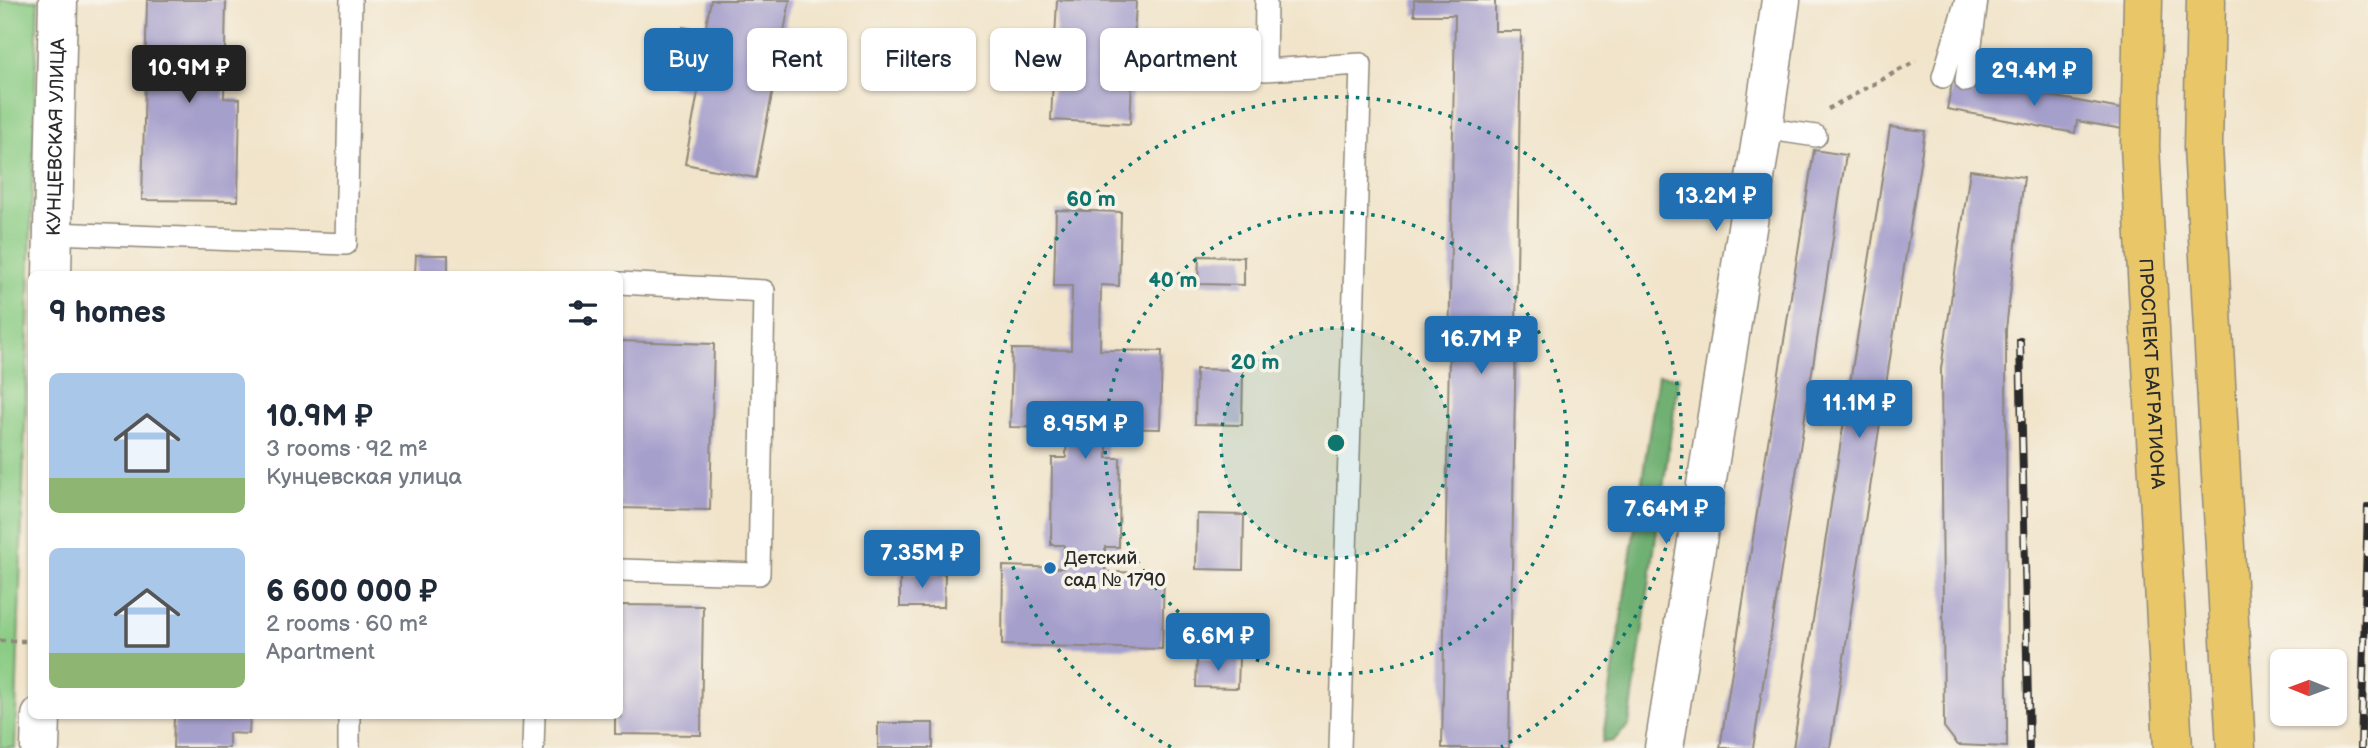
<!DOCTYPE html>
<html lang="en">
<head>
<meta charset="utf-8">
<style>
	:root { --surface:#fff; --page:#f6f6f7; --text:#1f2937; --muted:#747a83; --accent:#1f6fb2 }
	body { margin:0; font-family:"Balsamiq Sans",sans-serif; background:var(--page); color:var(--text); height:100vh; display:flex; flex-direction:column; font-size:26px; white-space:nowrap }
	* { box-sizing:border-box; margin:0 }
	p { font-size:23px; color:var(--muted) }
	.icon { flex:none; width:38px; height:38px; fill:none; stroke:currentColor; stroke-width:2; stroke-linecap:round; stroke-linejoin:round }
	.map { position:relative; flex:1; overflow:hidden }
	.sheet { position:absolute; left:28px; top:271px; width:595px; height:448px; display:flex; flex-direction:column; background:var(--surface); border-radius:10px; box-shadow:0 2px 5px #0004 }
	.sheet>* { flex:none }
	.hud { position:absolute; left:644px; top:28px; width:665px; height:63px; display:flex; gap:14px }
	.needle { width:46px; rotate:271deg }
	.controls { position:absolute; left:2270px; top:649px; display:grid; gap:14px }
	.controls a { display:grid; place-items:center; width:77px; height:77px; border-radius:10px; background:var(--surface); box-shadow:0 2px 5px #0004; font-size:35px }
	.price { position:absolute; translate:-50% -60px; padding:0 16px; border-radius:7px; background:var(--accent); color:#fff; font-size:23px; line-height:46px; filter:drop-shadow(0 2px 4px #0008) }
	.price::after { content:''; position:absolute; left:50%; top:42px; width:21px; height:16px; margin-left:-10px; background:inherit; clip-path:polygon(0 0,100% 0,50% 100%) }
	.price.current { background:#222; color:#fff }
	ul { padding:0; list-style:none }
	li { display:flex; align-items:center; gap:21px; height:175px; padding:0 21px }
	li span { display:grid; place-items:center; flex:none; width:196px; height:140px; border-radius:10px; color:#555 }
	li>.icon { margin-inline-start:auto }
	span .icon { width:84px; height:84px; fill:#fffc; stroke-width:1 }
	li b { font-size:30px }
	h2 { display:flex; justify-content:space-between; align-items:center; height:84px; padding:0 21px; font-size:30px }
	.pill { padding:0 24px; border-radius:10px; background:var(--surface); box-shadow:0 2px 5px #0004; font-size:24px; line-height:63px }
	.pill.current { background:var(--accent); color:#fff }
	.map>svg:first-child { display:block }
</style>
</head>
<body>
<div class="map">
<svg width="2368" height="748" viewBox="0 0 2368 748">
	<rect width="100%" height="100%" fill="#f7f3e8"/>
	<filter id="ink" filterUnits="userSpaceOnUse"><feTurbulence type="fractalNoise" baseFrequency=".0143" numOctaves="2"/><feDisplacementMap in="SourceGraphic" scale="14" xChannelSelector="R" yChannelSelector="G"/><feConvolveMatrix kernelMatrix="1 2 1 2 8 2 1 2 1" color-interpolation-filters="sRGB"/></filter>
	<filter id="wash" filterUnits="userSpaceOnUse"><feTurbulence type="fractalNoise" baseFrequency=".00686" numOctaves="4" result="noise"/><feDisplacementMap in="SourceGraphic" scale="28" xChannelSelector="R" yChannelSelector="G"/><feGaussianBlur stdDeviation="1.57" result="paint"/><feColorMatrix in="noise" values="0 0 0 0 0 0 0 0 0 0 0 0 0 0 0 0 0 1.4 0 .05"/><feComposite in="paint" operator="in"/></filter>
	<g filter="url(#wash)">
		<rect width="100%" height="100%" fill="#f1e4ca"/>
		<polygon fill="#8acc84" stroke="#5a7c58" stroke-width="2" points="0,0 38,0 15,748 0,748"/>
		<polygon fill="#6fb072" stroke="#4d6e4e" stroke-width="2" points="1658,375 1679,377 1629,725 1613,741 1602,743"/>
		<g id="blocks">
			<g fill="#a59fcc">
				<polygon points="147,0 226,0 224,98 240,99 238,201 142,200"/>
				<polygon points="711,0 790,0 756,178 685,164 698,92 671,87 683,27 705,31"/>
				<polygon points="1057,0 1136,1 1130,124 1051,120"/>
				<polygon points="1414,0 1495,0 1495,31 1521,31 1509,748 1442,748 1455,15 1414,15"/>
				<polygon points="1953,78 2137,112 2134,131 2077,121 2075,133 1947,109"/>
				<polygon points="1890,127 1925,131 1830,748 1793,748"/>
				<polygon points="1814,150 1846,155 1753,748 1720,748"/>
				<polygon points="1970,170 2024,177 2006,329 2007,747 1958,745 1944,727 1941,369"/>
				<polygon points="1056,210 1121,212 1119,286 1101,285 1100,350 1162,351 1160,429 1107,428 1107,458 1120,458 1119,547 1105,547 1105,572 1164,573 1162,649 1002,645 1003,566 1063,568 1064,545 1051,545 1052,458 1066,458 1067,428 1010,427 1012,349 1071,350 1072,286 1054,286"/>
				<polygon points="416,255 448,255 448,275 415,275"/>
				<polygon points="1199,256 1244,257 1244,285 1198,284"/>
				<polygon points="620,341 714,344 710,510 620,508"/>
				<polygon points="1196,369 1243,370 1242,425 1195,424"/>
				<polygon points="1197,514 1244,515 1243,570 1196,569"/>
				<polygon points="900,573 945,574 944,607 900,607"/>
				<polygon points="620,605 703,606 701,735 615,734 615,716 620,716"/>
				<polygon points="1197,658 1239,658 1238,688 1196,687"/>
				<polygon points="174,716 250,716 249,734 229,733 229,748 173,748"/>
				<rect x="878" y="723" width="55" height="25"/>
			</g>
		</g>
	</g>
	<g filter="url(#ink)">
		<use href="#blocks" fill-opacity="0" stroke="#8e887a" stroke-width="2"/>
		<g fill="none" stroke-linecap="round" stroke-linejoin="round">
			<g stroke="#8e887a" stroke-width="24">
				<g id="service">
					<polyline points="1266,0 1265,70 1361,64 1340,748"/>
					<polyline points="1943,77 1966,0"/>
					<polyline points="1966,81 1977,0"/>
					<polyline points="1763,128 1816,136"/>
					<polyline points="53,233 346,244 351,0"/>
					<polyline points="620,283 764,291 759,574 620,570"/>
					<polyline points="349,748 349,716"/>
					<polyline points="533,748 534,716"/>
				</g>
			</g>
			<g stroke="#8e887a" stroke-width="41">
				<g id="minor">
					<path id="s1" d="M52,275L58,0"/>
					<polyline points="40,748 41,716"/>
				</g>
			</g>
			<g stroke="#8e887a" stroke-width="41">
				<polyline id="tertiary" points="1664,748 1763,128 1781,0"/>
			</g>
			<g stroke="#8e887a" stroke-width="41">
				<g id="primary">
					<path id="s2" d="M2143,0L2140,146L2173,748"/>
					<polyline points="2206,0 2203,147 2236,748"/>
				</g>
			</g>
			<g stroke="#8e887a" stroke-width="4.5" stroke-dasharray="5 5" stroke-linecap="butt">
				<polyline points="1828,109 1916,61"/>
				<polyline points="0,641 32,641"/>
			</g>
			<use href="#service" stroke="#fff" stroke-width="21"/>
			<use href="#minor" stroke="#fff" stroke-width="38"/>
			<use href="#tertiary" stroke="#fff" stroke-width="38"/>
			<use href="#primary" stroke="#e9c769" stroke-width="38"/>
			<g stroke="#2b2b2b" stroke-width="8">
				<g id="rail">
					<polyline points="2020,341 2029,748"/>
					<polyline points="2361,748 2368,507"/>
				</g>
			</g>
			<use href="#rail" stroke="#f7f3e8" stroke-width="5" stroke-dasharray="16" stroke-linecap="butt"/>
		</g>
	</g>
	<circle cx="1336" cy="443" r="115" fill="#0f766e" fill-opacity=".12"/>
	<g fill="none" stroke="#0f766e" stroke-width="3.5" stroke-dasharray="3.5 7">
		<circle cx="1336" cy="443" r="115"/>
		<circle cx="1336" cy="443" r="231"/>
		<path d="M1171 747A346 346 0 1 1 1501 747"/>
	</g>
	<circle fill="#1f6fb2" stroke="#f7f3e8" stroke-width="2.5" cx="1050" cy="568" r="7"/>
	<g text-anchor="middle" stroke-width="7" stroke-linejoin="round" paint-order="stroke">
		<g font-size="19" fill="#2b2b2b" stroke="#f7f3e8">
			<text dy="7" stroke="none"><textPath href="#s1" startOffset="138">КУНЦЕВСКАЯ УЛИЦА</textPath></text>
			<text dy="7" stroke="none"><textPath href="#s2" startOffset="374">ПРОСПЕКТ БАГРАТИОНА</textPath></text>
		</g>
		<g font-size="19" fill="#2b2b2b" stroke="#f7f3e8" text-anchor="start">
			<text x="1064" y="564">Детский<tspan x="1064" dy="22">сад № 1790</tspan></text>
		</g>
	</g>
	<circle cx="1336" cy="443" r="10" fill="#0f766e" stroke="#f7f3e8" stroke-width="3.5"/>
	<g font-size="21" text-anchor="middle" font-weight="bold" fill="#0f766e" stroke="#f7f3e8" stroke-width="7" stroke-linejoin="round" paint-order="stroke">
		<text x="1091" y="206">60 m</text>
		<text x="1173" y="287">40 m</text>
		<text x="1255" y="369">20 m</text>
	</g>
</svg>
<div class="controls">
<a><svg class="needle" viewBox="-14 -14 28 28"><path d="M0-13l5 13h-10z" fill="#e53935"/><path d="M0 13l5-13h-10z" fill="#747a83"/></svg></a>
</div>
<b class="price current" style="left:189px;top:105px">10.9M ₽</b>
<b class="price" style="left:2034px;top:108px">29.4M ₽</b>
<b class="price" style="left:1716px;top:233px">13.2M ₽</b>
<b class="price" style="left:1481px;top:376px">16.7M ₽</b>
<b class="price" style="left:1859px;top:440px">11.1M ₽</b>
<b class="price" style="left:1085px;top:461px">8.95M ₽</b>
<b class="price" style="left:1666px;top:546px">7.64M ₽</b>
<b class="price" style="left:922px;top:590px">7.35M ₽</b>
<b class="price" style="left:1218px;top:673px">6.6M ₽</b>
<div class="hud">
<a class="pill current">Buy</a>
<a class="pill">Rent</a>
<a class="pill">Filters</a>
<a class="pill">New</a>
<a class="pill">Apartment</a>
</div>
<section class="sheet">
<h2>9 homes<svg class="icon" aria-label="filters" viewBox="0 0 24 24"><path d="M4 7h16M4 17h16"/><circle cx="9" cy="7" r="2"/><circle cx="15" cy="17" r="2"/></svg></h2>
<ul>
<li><span style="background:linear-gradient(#a9c7e8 75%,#8fb573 0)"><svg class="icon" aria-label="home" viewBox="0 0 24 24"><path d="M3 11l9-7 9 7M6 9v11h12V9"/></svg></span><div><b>10.9M ₽</b><p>3 rooms · 92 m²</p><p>Кунцевская улица</p></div></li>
<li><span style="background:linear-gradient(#a9c7e8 75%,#8fb573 0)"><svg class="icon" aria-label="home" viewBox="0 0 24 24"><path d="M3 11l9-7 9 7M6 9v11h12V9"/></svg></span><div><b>6 600 000 ₽</b><p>2 rooms · 60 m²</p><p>Apartment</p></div></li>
</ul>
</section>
</div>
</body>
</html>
